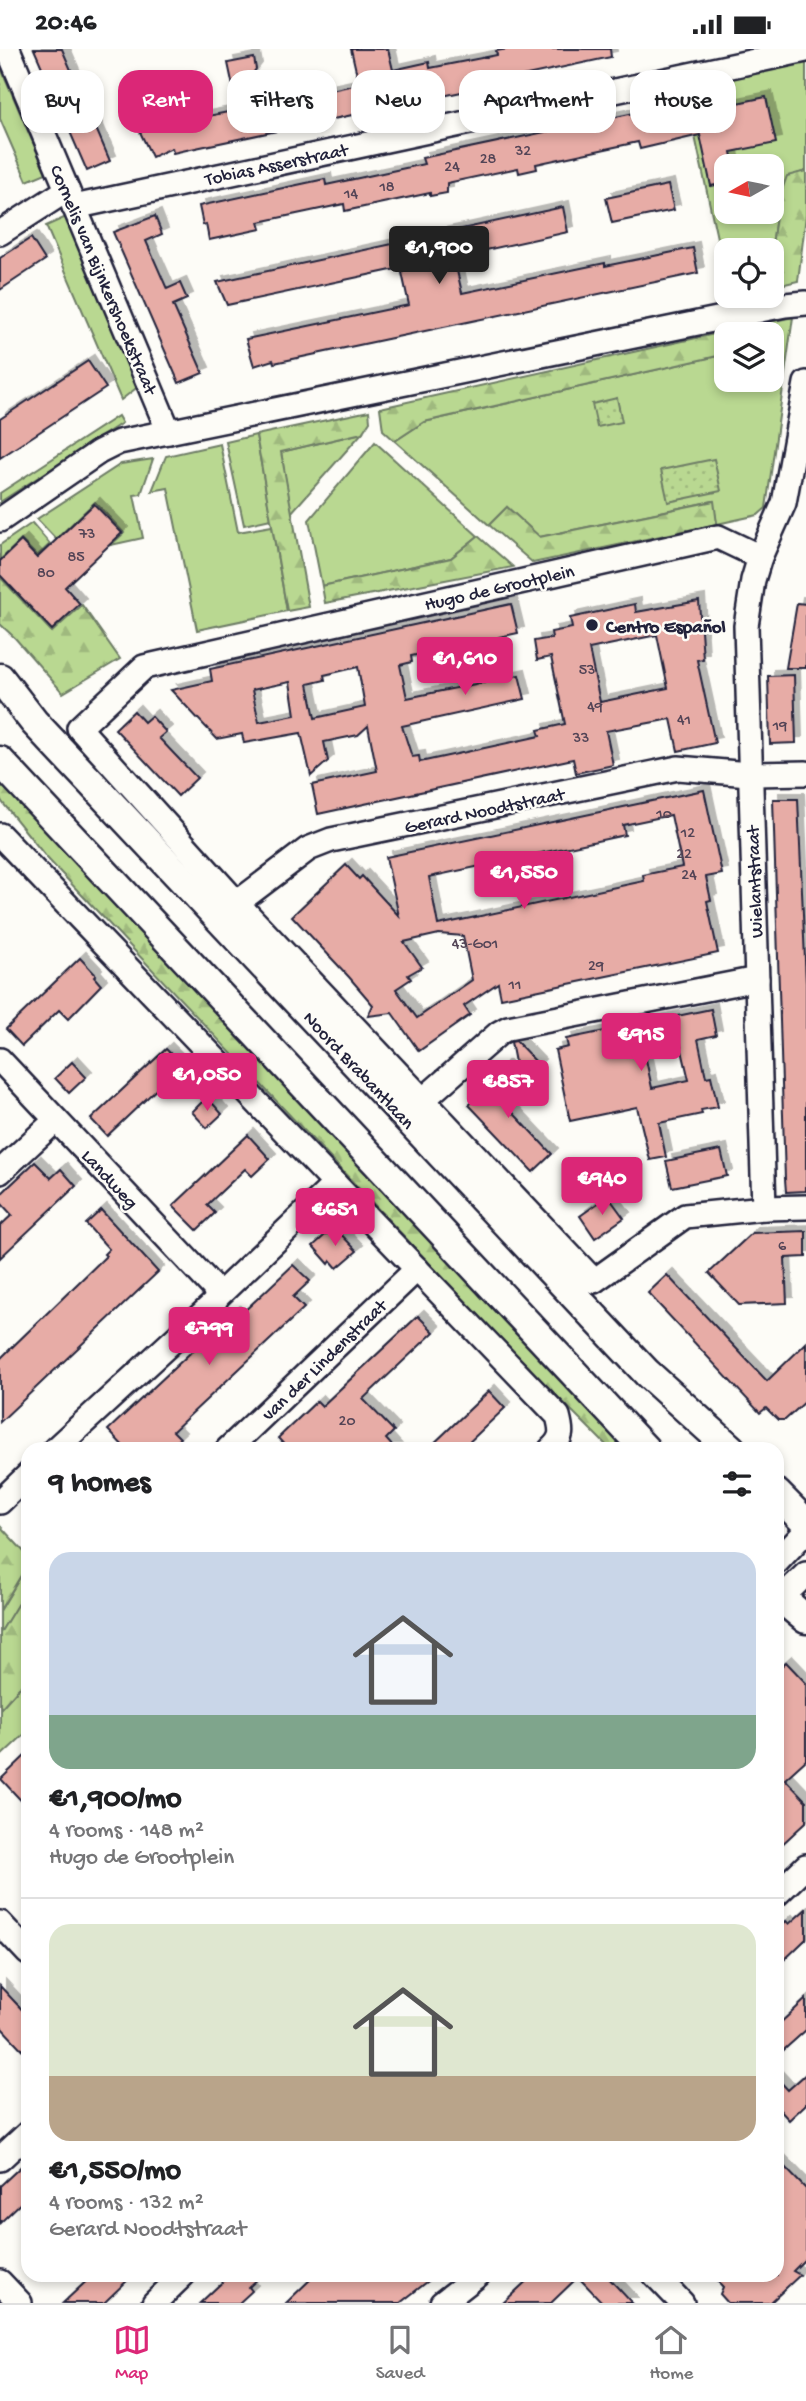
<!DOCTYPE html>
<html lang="en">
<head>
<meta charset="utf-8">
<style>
	:root { --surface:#fff; --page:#f6f6f6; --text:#202124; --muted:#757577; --line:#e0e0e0; --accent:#db2777 }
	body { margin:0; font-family:"Gochi Hand",sans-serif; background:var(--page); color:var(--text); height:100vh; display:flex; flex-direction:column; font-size:26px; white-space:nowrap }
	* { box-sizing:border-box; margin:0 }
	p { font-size:23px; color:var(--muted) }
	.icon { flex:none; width:38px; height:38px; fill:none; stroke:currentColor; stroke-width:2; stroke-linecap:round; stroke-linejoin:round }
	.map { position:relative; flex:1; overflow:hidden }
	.drawer { position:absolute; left:21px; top:1393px; width:763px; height:840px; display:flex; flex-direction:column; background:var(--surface); border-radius:21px; box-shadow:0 4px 10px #0003 }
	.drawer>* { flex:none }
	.hud { position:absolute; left:21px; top:21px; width:765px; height:63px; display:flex; gap:14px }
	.needle { width:46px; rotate:261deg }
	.fabs { position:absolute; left:714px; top:105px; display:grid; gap:14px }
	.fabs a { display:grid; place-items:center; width:70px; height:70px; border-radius:14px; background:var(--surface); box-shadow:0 4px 10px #0003; font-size:35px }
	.price { position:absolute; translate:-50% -60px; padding:0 16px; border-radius:7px; background:var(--accent); color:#fff; font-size:23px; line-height:46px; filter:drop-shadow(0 2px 4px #0008) }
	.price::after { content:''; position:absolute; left:50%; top:42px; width:21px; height:16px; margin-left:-10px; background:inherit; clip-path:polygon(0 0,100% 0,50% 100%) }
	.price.on { background:#222; color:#fff }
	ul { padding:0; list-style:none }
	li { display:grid; align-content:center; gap:14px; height:371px; padding:0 28px }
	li+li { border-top:2px solid var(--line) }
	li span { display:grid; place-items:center; height:217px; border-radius:21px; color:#555 }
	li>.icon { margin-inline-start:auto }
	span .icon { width:126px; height:126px; fill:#fffc; stroke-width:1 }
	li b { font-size:30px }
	h2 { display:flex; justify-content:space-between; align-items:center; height:84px; padding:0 28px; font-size:30px }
	.pill { padding:0 24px; border-radius:21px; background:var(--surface); box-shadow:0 4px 10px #0003; font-size:24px; line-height:63px }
	.pill.on { background:var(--accent); color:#fff }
	.status { display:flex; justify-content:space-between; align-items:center; height:49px; padding:0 35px; background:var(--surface); direction:ltr }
	.status svg { height:19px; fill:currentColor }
	.menu { display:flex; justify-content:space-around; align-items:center; height:98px; border-top:2px solid var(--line); background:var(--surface); font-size:19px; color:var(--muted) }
	.menu a { display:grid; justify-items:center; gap:4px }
	.menu .on { color:var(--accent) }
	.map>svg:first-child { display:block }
</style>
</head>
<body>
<div class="status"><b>20:46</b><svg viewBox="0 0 49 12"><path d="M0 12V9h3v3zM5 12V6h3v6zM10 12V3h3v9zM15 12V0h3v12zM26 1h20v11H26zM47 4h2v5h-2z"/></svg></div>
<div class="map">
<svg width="806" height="2254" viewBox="0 0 806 2254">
	<defs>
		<pattern id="forest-firs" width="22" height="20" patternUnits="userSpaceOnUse" patternTransform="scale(1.75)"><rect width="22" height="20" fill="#b9d891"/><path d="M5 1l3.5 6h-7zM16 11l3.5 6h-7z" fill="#9fb97e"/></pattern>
		<pattern id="park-dots" width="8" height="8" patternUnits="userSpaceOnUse" patternTransform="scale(1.75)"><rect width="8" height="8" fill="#b9d891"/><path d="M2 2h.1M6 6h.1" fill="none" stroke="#9fb97e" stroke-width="1.8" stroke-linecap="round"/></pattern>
		<filter id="shadow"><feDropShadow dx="6" dy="-6" stdDeviation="0" flood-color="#0004"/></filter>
	</defs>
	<rect width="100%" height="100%" fill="#fdfcf7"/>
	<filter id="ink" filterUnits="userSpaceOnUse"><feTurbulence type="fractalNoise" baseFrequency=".0143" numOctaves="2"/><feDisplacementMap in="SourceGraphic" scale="14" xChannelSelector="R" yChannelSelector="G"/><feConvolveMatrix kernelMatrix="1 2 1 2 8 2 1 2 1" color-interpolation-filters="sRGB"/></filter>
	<g filter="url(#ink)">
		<g fill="#b9d891" stroke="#6e7d66" stroke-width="2" fill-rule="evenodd">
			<path d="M806,8V122L787,128L778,152L772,197L766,201H726V216L723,217L684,36ZM726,117H772V163H726Z"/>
			<polygon points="0,17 46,124 27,132 0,70"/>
			<polygon points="66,168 139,337 121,351 46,177"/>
			<path d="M793,268L766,459L758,466L717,475L713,452L539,488L507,458L489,476L395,392L424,373L722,306L719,284ZM726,285H772V331H726Z"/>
			<polygon points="118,367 122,374 0,453 0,444"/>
			<polygon points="362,384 291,464 281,403"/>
			<polygon points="256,386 271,470 244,476 226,393"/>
			<polygon points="375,393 478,487 451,509 322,537 309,471"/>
			<polygon points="220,395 238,483 272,477 287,562 197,581 168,439 152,442 166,407"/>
			<polygon points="153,410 141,445 134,446 143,489 111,496 124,484 95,453 56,490 37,470 121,415"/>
			<polygon points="32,474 50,495 37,507 21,491 0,511 0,496"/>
			<polygon points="28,1515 28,1587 20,1552 0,1584 0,1562"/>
			<polygon points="28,1629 28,1682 0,1708 0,1660"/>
		</g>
		<g fill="url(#forest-firs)" stroke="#6e7d66" stroke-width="2">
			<polygon points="806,122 806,166 798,232 772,238 772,201 766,201 772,197 778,152 787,127"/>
			<polygon points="719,284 722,306 424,373 395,392 383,381 380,359"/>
			<polygon points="369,362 370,372 362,384 281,403 309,558 287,562 256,386"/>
			<polygon points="714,452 717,475 533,514 489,476 507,458 540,488"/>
			<polygon points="478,487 513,518 325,554 322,537 451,509"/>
			<polygon points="0,528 52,583 82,556 120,610 63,644 15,589 0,575"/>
			<polygon points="0,723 634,1400 610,1400 518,1308 47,809 2,753 0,749"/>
			<polygon points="0,1477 28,1507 28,1515 0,1561"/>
			<polygon points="20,1551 28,1587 28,1629 0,1660 0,1584"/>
		</g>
		<g fill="url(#park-dots)" stroke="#6e7d66" stroke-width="2">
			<polygon points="617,349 622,373 597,378 592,355"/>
			<polygon points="714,410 721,442 668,453 661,421"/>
		</g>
		<g fill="#e7aca6" stroke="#22223b" stroke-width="2" fill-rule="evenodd" filter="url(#shadow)">
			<polygon points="34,0 62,0 110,112 87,122"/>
			<polygon points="351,0 388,0 393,21 429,13 430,19 497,6 496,2 508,0 610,0 611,8 489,34 490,37 191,100 173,104 172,99 152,108 139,81 238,61 228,14 254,9 256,20 250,28 256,57 359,35"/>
			<polygon points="766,48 776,94 731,103 734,117 726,117 726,134 711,137 700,86 640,100 638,93 536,115 537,120 519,124 518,119 447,134 447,144 430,147 430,144 345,162 344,155 259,173 261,180 209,191 206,175 203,176 199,157 325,130 326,136 424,115 422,109 686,53 689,64"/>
			<polygon points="668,136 674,161 612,174 606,149"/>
			<polygon points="563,158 568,183 454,208 462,244 605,214 605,217 693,199 698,224 274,314 273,311 254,317 246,290 409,256 401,219 227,256 217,233"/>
			<polygon points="155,167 162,185 146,192 167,240 180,234 187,250 173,256 203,324 179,334 113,183"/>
			<polygon points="31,189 45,211 0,241 0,209"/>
			<polygon points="88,312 106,339 0,409 0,370"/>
			<polygon points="94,455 122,484 65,538 80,555 52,581 0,526 0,512 21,492 37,509"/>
			<path d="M699,552L703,610L697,611L715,694L678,702L671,670L606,682L613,716L576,724L573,710L318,765L312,736L377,722L368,677L358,686L324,693L328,712L311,727L301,684L244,694L242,685L217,690L171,641L212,632L210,620L511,555L518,584L499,588L501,594L461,602L460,597L411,607L412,613L400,616L407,649L519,626L525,650L402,677L412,708L419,707L420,713L540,687L538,681L565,675L551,608L537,611L534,592L552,589L551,583L572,579L570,569L635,555L636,563ZM657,586L668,639L600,653L589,600ZM358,618L365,658L315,669L308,635L325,631L324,626ZM290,633L295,666L259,673L252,641Z"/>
			<polygon points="797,554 806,555 806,619 786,619"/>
			<polygon points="794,626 796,694 770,695 768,627"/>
			<polygon points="134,662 144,673 151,667 166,683 159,689 197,729 178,747 115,680"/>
			<path d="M704,741L722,825L706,828L711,851L707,852L718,904L501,949L498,934L464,957L470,966L419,1002L392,964L368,967L373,956L349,928L292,867L346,816L359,830L362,827L399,867L386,808ZM671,766L682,818L643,826L644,832L438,876L429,828L625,786L623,776ZM439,885L463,887L472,931L417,969L396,940L411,930L408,926L422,918L404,893Z"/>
			<polygon points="773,750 798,750 806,934 806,1142 786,1143 785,1130"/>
			<polygon points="80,909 96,926 94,928 101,936 68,970 59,961 22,997 6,980"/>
			<path d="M711,960L716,986L698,990L706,1028L711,1027L718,1058L701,1061L702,1065L659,1074L666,1108L650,1111L637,1058L570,1072L555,1001L568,998L566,990ZM680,993L689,1031L652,1039L644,1001Z"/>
			<polygon points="516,992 539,1016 519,1034 511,993"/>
			<polygon points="166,1000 182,1016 107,1087 91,1070"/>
			<polygon points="72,1013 86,1028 69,1044 55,1029"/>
			<polygon points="503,1017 516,1037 501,1051 552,1105 533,1123 469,1056 481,1045 477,1040"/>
			<polygon points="207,1048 222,1065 207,1079 192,1063"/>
			<polygon points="248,1086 270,1110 252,1127 245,1120 207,1156 215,1164 197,1181 173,1157"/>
			<polygon points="721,1101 727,1127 672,1138 666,1112"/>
			<polygon points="35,1113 51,1129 61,1120 76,1137 0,1209 0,1177 12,1166 0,1153 0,1146"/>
			<polygon points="608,1147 624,1169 595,1189 580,1167"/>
			<polygon points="101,1161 158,1223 0,1373 0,1310 106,1207 104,1205 109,1200 86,1175"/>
			<polygon points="334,1178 357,1202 337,1219 331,1212 329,1215 313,1197"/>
			<polygon points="806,1182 806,1208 785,1209 787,1254 739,1256 709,1224 752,1184"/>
			<polygon points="293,1216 310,1232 293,1248 304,1259 173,1382 180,1389 168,1400 126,1400 108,1381 234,1263 238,1268"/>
			<polygon points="667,1226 767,1332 806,1294 806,1352 785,1371 778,1371 766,1359 760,1364 648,1244"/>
			<polygon points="418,1267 434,1283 363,1350 394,1382 386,1390 395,1400 288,1400 278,1389 317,1352 322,1357"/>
			<polygon points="489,1342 505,1359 462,1400 428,1400"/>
			<polygon points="786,1613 806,1634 806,1711 785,1730 806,1752 806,1773 777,1800 777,1621"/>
			<polygon points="28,1704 28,1759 1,1730"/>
			<polygon points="806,1860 806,1890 777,1918 777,1881 786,1872 789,1875"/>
			<polygon points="0,1937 28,1967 28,2007 0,1977"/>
			<polygon points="806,1950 806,1981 777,2007 777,1977"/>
			<polygon points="806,2025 806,2055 789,2071 777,2058 777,2029 788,2041"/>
			<polygon points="777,2110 806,2140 806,2209 793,2222 800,2226 770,2254 728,2254 720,2245 723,2238 712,2226 777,2226"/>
			<polygon points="28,2111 28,2147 0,2174 0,2137"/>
			<polygon points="93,2226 133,2226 104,2254 63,2254"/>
			<polygon points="230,2226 262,2226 249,2238 252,2242 239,2254 200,2254"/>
			<polygon points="315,2226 436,2226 400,2254 286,2254"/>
			<polygon points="533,2226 606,2226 632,2254 603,2254 578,2228 551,2254 503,2254"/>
		</g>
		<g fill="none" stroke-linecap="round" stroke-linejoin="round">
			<g stroke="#22223b" stroke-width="28">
				<g id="minor">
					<polyline points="8,0 169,383"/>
					<polyline points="74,158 806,1"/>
					<polyline points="0,184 67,141"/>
					<polyline points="0,471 99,403 119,393 785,256 806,254"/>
					<polyline points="760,508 718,488 144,618 79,679 237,854 594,1232 685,1167 764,1159 806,1158"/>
					<path d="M0,786L558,1367C562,1382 563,1389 551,1400"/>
					<polyline points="237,854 308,800 331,791 678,719 749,725 806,724"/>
					<polyline points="0,1011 214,1239 217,1248"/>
					<polyline points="424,1050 499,984 508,979 757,930"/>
					<polyline points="0,1123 56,1071"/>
					<polyline points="764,1159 746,577 753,531 760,508 784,454 806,334"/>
					<polyline points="55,1400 214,1254 217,1248 335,1135"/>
					<polyline points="228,1400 417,1220"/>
					<polyline points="0,1453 28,1426"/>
					<polyline points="777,1513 806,1482"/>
					<polyline points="777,1553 806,1525"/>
					<polyline points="777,1845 806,1817"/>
					<polyline points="0,1874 28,1904"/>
					<polyline points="0,2110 28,2084"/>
					<polyline points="655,2226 682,2254"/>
					<polyline points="0,2233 20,2254"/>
					<polyline points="154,2254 183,2226"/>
					<polyline points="442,2254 478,2226"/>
				</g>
			</g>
			<g stroke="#22223b" stroke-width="33">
				<g id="major">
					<polyline points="0,629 34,673 647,1324 731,1400"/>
					<polyline points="0,712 645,1400"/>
					<polyline points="777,1445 806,1474"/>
					<polyline points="777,1546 806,1570"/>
				</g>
			</g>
			<use href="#minor" stroke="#fdfcf7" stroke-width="23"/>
			<use href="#major" stroke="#fdfcf7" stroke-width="28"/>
		</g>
	</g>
	<circle fill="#22223b" stroke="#fdfcf7" stroke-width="2.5" cx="592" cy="576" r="7"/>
	<g text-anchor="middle" stroke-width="5" stroke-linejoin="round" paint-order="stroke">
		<g font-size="16" fill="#534456">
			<text x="523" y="106">32</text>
			<text x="488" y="114">28</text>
			<text x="452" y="122">24</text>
			<text x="387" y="142">18</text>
			<text x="351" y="149">14</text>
			<text x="87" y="489">73</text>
			<text x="76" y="512">85</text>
			<text x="46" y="528">80</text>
			<text x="587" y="625">53</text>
			<text x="595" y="662">49</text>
			<text x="684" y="675">41</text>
			<text x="780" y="681">19</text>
			<text x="581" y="693">33</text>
			<text x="664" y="769">10</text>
			<text x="688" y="788">12</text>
			<text x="684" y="809">22</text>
			<text x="689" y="830">24</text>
			<text x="475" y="899">43-G01</text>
			<text x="596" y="921">29</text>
			<text x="515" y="940">11</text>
			<text x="782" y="1201">6</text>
			<text x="347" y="1376">20</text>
		</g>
		<g font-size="19" fill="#22223b" stroke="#fdfcf7">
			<text transform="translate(276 114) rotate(-12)" y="7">Tobias Asserstraat</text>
			<text transform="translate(105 230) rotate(67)" y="7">Cornelis van Bijnkershoekstraat</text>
			<text transform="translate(499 537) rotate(-13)" y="7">Hugo de Grootplein</text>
			<text transform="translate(484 760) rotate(-12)" y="7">Gerard Noodtstraat</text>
			<text transform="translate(753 833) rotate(-92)" y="7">Wielantstraat</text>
			<text transform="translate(360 1020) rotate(47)" y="7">Noord Brabantlaan</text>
			<text transform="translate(111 1129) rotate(47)" y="7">Landweg</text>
			<text transform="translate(323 1310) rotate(-44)" y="7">van der Lindenstraat</text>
		</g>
		<g font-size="19" font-weight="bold" fill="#22223b" stroke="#fdfcf7" text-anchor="start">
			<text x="606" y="583">Centro Español</text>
		</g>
	</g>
</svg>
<div class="fabs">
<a><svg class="needle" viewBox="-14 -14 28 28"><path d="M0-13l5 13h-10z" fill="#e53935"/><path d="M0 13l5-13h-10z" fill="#757577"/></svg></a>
<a><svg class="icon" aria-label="locate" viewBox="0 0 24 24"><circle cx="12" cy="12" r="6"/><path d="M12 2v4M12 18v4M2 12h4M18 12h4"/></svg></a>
<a><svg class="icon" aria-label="layers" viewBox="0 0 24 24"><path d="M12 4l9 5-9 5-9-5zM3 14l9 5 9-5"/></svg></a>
</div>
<b class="price on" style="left:439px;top:237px">€1,900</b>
<b class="price" style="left:465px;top:648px">€1,610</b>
<b class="price" style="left:524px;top:862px">€1,550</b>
<b class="price" style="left:641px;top:1024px">€915</b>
<b class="price" style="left:207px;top:1064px">€1,050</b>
<b class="price" style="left:508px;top:1071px">€857</b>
<b class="price" style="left:602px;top:1168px">€940</b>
<b class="price" style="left:335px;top:1199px">€651</b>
<b class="price" style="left:209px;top:1318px">€799</b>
<div class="hud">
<a class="pill">Buy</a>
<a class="pill on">Rent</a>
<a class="pill">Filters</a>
<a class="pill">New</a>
<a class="pill">Apartment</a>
<a class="pill">House</a>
</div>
<section class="drawer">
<h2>9 homes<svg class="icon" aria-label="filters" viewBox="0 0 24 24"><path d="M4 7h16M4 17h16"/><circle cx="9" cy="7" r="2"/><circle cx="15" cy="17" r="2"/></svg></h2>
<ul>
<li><span style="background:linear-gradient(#c9d6e8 75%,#7fa58c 0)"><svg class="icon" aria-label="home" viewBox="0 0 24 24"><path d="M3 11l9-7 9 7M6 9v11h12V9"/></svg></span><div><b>€1,900/mo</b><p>4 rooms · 148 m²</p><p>Hugo de Grootplein</p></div></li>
<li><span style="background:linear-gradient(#dfe7d0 70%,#b9a48a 0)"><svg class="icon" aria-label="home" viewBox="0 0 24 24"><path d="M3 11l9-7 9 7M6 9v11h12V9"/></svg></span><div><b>€1,550/mo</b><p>4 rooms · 132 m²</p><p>Gerard Noodtstraat</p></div></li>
</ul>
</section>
</div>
<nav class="menu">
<a class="on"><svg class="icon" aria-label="map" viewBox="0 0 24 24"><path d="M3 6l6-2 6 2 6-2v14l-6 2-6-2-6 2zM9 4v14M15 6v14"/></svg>Map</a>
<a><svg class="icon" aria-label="saved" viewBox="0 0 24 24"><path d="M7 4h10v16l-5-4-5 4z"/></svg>Saved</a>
<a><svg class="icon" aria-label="home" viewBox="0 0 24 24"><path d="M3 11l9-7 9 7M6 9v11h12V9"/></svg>Home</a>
</nav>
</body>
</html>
